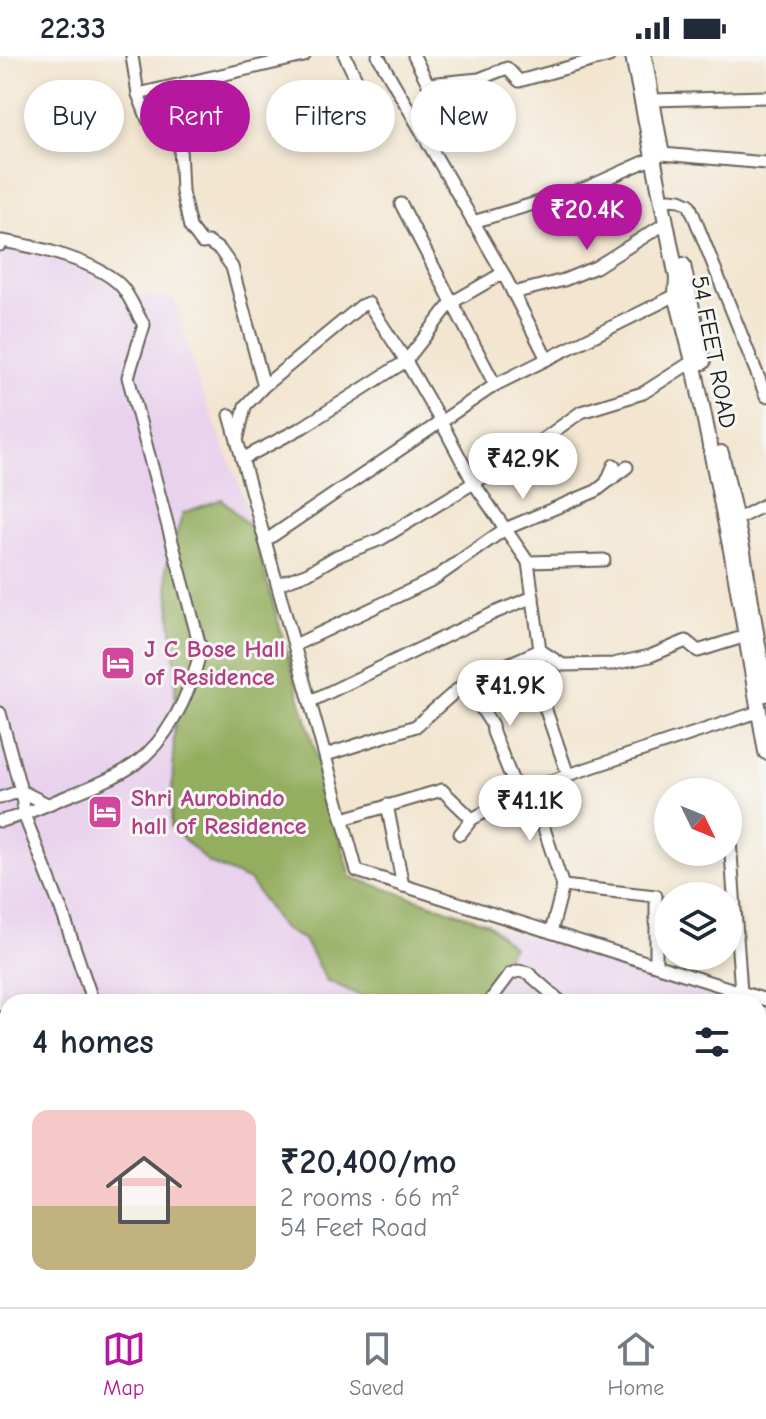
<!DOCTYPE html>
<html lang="en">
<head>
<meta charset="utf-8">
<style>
	:root { --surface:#fff; --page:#f6f6f7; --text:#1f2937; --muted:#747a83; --line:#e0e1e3; --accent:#b5179e }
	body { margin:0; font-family:"Comic Neue",sans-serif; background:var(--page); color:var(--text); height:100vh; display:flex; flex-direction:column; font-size:30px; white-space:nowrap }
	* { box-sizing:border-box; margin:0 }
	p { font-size:26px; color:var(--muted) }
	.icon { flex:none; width:44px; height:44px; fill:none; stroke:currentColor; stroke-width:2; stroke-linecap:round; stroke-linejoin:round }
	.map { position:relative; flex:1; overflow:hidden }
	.side { position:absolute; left:0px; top:938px; width:766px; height:314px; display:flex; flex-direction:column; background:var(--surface); border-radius:24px 24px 0 0; box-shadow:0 4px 12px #0003 }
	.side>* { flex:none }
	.guide { position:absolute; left:24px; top:24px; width:718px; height:72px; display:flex; gap:16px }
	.needle { width:52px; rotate:133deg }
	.controls { position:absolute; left:654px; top:722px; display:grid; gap:16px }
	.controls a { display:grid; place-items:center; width:88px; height:88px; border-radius:50%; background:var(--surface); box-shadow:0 4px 12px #0003; font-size:40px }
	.price { position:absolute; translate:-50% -68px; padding:0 18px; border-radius:28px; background:#fff; color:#222; font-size:26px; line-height:52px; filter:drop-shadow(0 2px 4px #0008) }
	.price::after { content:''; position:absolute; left:50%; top:48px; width:24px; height:18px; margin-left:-12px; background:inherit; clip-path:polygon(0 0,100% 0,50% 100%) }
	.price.selected { background:var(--accent); color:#fff }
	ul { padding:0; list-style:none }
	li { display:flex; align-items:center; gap:24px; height:200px; padding:0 32px }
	li span { display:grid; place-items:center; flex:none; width:224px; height:160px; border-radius:16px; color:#555 }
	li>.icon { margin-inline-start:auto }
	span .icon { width:96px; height:96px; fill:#fffc; stroke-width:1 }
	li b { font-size:34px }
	h2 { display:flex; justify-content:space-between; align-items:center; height:96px; padding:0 32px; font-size:34px }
	.tag { padding:0 28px; border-radius:36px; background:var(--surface); box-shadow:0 4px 12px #0003; font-size:28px; line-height:72px }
	.tag.selected { background:var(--accent); color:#fff }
	.status { display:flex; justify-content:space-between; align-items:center; height:56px; padding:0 40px; background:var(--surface); direction:ltr }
	.status svg { height:22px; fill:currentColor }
	.menu { display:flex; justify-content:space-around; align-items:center; height:112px; border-top:2px solid var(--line); background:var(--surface); font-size:22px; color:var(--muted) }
	.menu a { display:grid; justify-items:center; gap:4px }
	.menu .selected { color:var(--accent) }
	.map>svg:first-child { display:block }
</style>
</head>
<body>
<div class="status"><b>22:33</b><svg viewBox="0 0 49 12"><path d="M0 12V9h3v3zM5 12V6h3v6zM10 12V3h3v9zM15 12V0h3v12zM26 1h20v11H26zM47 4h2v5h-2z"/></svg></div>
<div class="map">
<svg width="766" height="1251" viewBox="0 0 766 1251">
	<rect width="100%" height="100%" fill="#f6f6f2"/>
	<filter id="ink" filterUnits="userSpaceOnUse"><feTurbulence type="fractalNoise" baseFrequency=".0125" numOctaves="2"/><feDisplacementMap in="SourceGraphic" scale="16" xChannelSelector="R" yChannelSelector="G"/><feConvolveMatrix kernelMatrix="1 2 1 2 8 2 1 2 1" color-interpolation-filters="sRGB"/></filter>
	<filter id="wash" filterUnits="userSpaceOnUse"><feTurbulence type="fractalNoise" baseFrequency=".006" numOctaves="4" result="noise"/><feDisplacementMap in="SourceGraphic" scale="32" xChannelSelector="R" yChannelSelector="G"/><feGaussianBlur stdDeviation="1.8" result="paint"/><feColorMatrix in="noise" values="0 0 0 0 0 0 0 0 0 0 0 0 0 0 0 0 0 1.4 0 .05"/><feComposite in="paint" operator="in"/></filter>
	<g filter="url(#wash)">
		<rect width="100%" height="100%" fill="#f3e5cf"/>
		<polygon fill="#e9d2ed" points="0,177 42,192 133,239 174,242 199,328 241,433 351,821 416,845 730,946 8,946 8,1244 758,1244 758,955 766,957 766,1251 0,1251"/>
		<polygon fill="#bbca6d" stroke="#6c7344" stroke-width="2" points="0,1132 8,1141 8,1244 101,1244 108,1251 0,1251"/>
		<polygon fill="#94ae60" stroke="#58653e" stroke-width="2" points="222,443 252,473 351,821 487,867 513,891 476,942 469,946 374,946 326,924 304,884 282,872 250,825 209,807 171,771 176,616 166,512 183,457"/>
	</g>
	<g filter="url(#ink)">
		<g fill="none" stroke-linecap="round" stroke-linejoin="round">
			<g stroke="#67625b" stroke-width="15">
				<g id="minor">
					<polyline points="132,0 138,38 148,64 167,75 180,91 182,136 190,171 202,187 208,186 220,194 232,211 264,330"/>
					<polyline points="345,0 377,66"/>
					<polyline points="378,0 503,217 547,303"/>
					<polyline points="414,0 428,28 479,23 507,12 519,25 609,0"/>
					<polyline points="428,28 436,54 428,88"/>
					<polyline points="138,38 304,0"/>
					<polyline points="647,47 652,44 766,41"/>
					<polyline points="670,143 680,144 689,148 766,340"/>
					<polyline points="401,148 495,329"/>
					<polyline points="473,166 586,132 662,98 766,107"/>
					<path d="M0,189L2,185C35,190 100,206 122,231C131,242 136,257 144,269L128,321L201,594C190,637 171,681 135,708C115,722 91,731 68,740C45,749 25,760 0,765"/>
					<polyline points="513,237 564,224 596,211 666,167"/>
					<polyline points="230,359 357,815 766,944"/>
					<polyline points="238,381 245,350 264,330 361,250 368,247 406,305 451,247 503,217"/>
					<polyline points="242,403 303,371 406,305 440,364 473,426 528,506 604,504"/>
					<polyline points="606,427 614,409"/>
					<polyline points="731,464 736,464 766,448"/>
					<polyline points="265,485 495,329 676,239"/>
					<polyline points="528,506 540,594 539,634 568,719"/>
					<polyline points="278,528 308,517 337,500 381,483 528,394 581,356 643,337 693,305"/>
					<polyline points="295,589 434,523 505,473 596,435 627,411"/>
					<polyline points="465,627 492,669 493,676 518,738"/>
					<polyline points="311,645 494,557 533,541"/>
					<polyline points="0,657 21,735 25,761 64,861 93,946"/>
					<polyline points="326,699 416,670 465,627 540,594 563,609 613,608 650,600 686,585 698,595 746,580"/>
					<polyline points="531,733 563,830 551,876"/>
					<polyline points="0,742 21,735 47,748"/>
					<polyline points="387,749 403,830"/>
					<polyline points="343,763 442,734 472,763"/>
					<polyline points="460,778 472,763 518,738 568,719 758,656"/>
					<polyline points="730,784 741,936"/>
					<polyline points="563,830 656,840 656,909"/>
					<polyline points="489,946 510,918 518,915 528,917 561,946"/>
					<polyline points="0,962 8,989"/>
					<polyline points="758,993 766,980"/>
					<polyline points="0,1059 8,1051"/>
					<polyline points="758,1065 766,1069"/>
					<polyline points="758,1192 766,1196"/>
					<polyline points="273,1244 280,1251"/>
					<polyline points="422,1244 433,1251"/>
					<polyline points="568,1244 579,1251"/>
					<polyline points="442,1251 453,1244"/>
				</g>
			</g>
			<g stroke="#67625b" stroke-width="18">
				<g id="tertiary">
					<polyline points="633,0 677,222 676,239 693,305 732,499 766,696"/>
					<polyline points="644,0 661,94"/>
					<polyline points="683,209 703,306"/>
					<polyline points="721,397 743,496 766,638"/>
				</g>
			</g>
			<use href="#minor" stroke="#fff" stroke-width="11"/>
			<use href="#tertiary" stroke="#fff" stroke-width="14"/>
		</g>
	</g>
	<defs>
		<g id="hotel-square" transform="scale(1.8)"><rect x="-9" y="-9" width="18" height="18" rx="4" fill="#d1479c" stroke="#f6f6f2"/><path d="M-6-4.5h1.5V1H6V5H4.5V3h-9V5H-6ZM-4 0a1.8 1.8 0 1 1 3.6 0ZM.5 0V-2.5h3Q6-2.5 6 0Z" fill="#fff"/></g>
	</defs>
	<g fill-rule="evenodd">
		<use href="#hotel-square" x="118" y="607"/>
		<use href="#hotel-square" x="105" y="756"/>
	</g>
	<g text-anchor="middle" stroke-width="6" stroke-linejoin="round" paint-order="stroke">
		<g font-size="24" fill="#1c1c1c" stroke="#f6f6f2">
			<text transform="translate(714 296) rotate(79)" y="8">54 FEET ROAD</text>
		</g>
		<g font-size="24" font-weight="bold" fill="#b23c85" stroke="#f6f6f2" text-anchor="start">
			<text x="144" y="601">J C Bose Hall<tspan x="144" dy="28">of Residence</tspan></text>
			<text x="131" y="750">Shri Aurobindo<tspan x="131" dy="28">hall of Residence</tspan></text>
		</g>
	</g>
</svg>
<div class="controls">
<a><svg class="needle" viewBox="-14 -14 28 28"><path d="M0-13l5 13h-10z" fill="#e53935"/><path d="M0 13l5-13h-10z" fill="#747a83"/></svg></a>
<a><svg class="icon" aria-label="layers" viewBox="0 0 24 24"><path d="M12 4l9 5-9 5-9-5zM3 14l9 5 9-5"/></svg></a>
</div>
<b class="price selected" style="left:587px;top:196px">₹20.4K</b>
<b class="price" style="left:523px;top:445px">₹42.9K</b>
<b class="price" style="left:510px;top:672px">₹41.9K</b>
<b class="price" style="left:530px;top:787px">₹41.1K</b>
<div class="guide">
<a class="tag">Buy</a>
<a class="tag selected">Rent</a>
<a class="tag">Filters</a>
<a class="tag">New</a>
</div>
<section class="side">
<h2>4 homes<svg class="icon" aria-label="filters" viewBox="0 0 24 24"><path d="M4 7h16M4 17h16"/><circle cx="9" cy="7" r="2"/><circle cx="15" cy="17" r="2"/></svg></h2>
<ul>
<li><span style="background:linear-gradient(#f6c9c9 60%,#c2b280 0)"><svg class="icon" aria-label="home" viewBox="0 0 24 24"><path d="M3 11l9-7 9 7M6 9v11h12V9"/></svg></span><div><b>₹20,400/mo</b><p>2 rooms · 66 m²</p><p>54 Feet Road</p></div></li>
</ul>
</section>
</div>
<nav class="menu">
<a class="selected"><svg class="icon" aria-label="map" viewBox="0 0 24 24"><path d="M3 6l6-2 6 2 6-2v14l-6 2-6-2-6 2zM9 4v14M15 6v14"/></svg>Map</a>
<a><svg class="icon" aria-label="saved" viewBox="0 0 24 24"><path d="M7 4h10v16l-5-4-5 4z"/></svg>Saved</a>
<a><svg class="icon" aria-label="home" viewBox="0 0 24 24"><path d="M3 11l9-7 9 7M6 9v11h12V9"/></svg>Home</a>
</nav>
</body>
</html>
